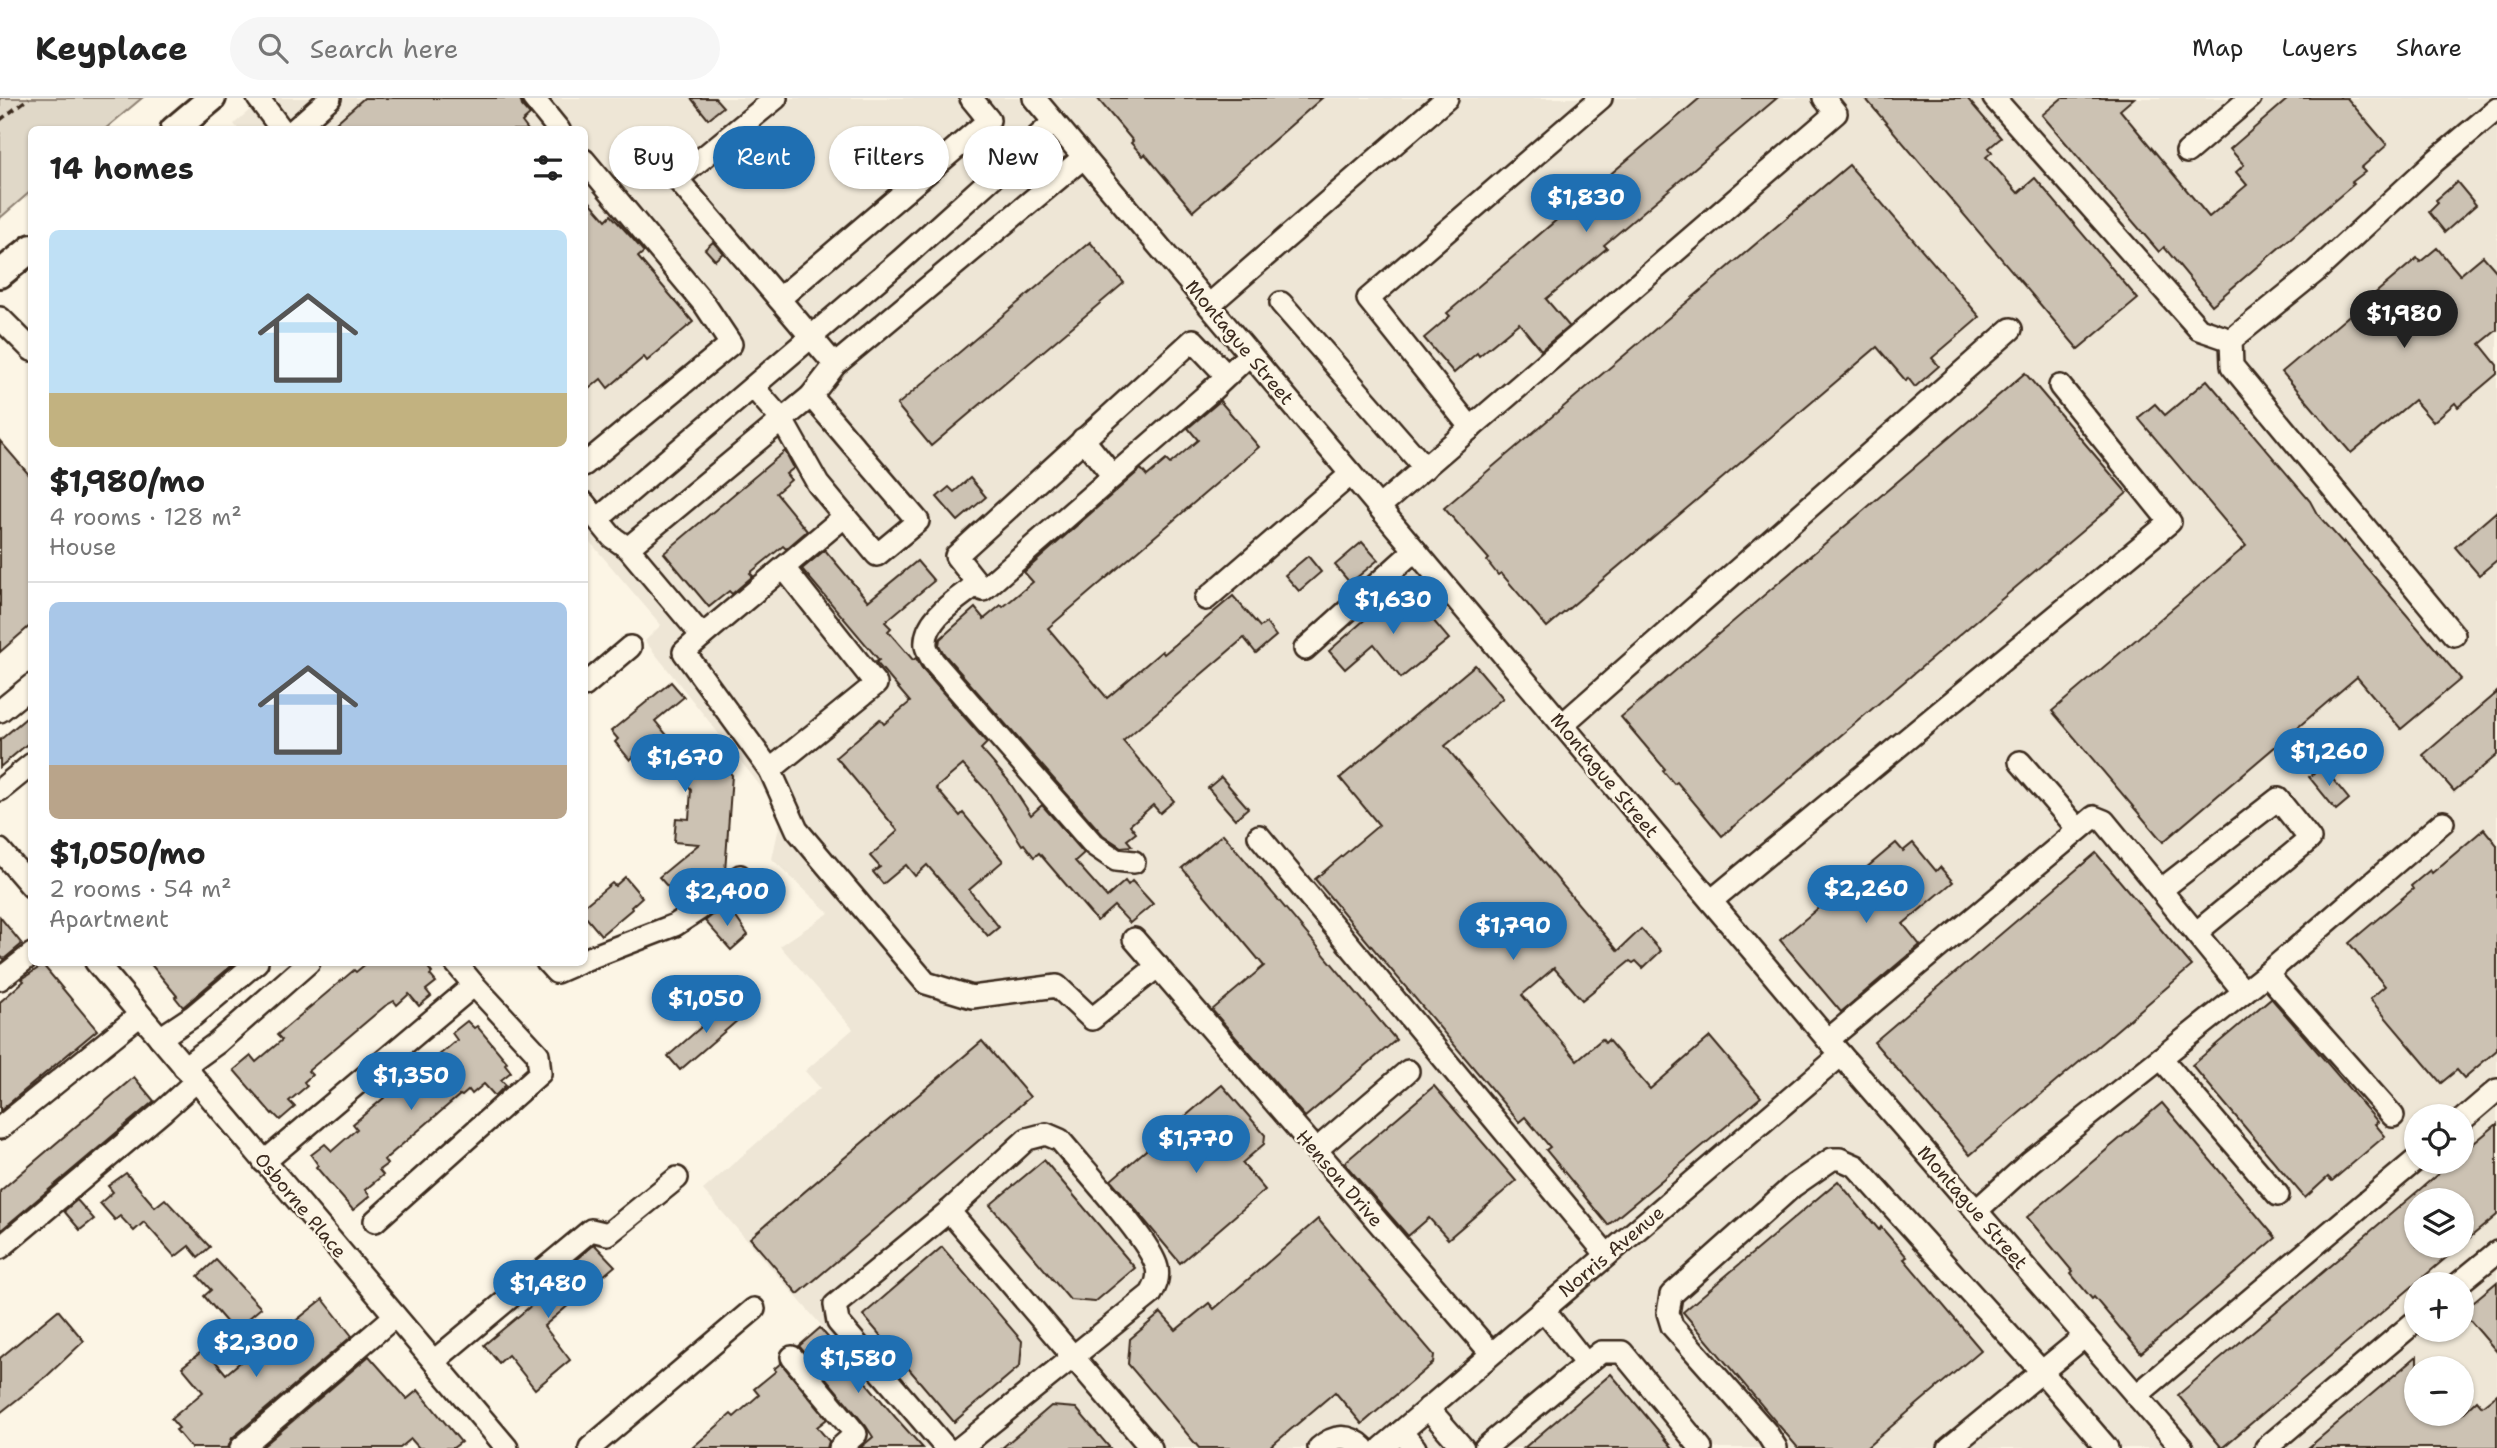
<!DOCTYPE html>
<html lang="en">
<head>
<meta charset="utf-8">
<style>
	:root { --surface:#fff; --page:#f6f6f6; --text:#222; --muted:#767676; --line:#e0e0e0; --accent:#1f6fb2 }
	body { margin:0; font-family:"Shantell Sans",sans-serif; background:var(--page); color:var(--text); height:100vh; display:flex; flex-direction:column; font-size:26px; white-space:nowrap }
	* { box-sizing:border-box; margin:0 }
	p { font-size:23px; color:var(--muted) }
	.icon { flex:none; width:38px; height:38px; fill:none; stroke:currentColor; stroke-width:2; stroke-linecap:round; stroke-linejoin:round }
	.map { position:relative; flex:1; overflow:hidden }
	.side { position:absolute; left:28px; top:28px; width:560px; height:840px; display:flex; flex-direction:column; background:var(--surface); border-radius:10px; box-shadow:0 2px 5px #0004 }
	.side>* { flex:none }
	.top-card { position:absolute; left:609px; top:28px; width:665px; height:63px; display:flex; gap:14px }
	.fabs { position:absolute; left:2404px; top:1006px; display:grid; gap:14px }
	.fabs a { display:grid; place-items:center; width:70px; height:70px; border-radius:50%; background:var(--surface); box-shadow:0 2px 5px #0004; font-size:35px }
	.price { position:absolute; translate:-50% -60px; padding:0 16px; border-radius:24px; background:var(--accent); color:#fff; font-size:23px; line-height:46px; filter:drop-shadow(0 2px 4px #0008) }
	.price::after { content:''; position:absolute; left:50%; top:42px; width:21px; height:16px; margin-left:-10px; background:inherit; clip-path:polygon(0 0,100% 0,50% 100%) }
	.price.active { background:#222; color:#fff }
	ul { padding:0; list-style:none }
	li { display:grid; align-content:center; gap:14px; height:371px; padding:0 21px }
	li+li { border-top:2px solid var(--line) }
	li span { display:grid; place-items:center; height:217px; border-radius:10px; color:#555 }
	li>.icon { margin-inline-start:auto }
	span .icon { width:126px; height:126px; fill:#fffc; stroke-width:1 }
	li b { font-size:30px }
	h2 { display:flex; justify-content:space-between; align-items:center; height:84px; padding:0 21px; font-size:30px }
	.tag { padding:0 24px; border-radius:32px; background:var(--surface); box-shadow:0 2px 5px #0004; font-size:24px; line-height:63px }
	.tag.active { background:var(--accent); color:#fff }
	header { display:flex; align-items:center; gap:42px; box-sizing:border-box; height:98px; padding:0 35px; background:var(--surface); border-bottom:2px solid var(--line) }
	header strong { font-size:33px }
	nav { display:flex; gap:38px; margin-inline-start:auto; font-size:24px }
	.search { width:490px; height:63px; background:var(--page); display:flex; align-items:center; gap:18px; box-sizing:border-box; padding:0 24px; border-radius:38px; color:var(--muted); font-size:26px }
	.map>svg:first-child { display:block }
</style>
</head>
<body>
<header>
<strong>Keyplace</strong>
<div class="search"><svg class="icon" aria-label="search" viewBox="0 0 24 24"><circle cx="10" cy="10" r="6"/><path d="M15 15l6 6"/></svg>Search here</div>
<nav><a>Map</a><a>Layers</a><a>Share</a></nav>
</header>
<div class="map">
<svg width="2497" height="1350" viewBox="0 0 2497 1350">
	<rect width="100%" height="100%" fill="#fcf5e5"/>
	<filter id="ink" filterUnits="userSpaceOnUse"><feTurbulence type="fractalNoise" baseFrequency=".0143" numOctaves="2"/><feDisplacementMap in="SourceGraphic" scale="14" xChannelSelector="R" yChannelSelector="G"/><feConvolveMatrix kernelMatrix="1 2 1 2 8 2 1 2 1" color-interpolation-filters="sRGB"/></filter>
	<g filter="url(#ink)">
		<path fill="#eee6d6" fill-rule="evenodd" d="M263,0H2497V1350H856L897,1314L703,1092L820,990L805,973L853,931L780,848L829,815L772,761L782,715L645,543L661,527L585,438L584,32H239L234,26ZM2417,1018H2462V1064H2417ZM2417,1102H2462V1148H2417ZM2417,1186H2462V1232H2417ZM2417,1270H2462V1316H2417Z"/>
		<polygon fill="#e0d8c8" stroke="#8e8173" stroke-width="2" points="0,0 142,0 105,31 32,32 31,93 0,120"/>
		<g fill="#ccc2b3" stroke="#3b2a1e" stroke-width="2">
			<polygon points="364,0 520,0 522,8 530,17 522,24 528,32 328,32"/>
			<polygon points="691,0 715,0 723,9 708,21"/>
			<polygon points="1097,0 1322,0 1193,113 1145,56 1143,58 1131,45 1133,43"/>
			<polygon points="1700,0 1777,0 1604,147 1607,150 1546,201 1569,228 1541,252 1519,225 1479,258 1477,255 1454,275 1424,240 1450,218 1447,215"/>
			<polygon points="1865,0 1967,0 2001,40 1989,50 1992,54 1986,59 2018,95 2035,80 2138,201 2078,251"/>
			<polygon points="2062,0 2134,0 2120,12 2209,119 2247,87 2236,74 2244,67 2230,51 2289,0 2347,0 2387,47 2361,70 2365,74 2352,84 2354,86 2212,207 2164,149 2159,154 2042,17"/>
			<polygon points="1849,67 1980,219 1932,260 1939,268 1915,289 1908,280 1906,283 1877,249 1547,529 1501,475 1498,477 1487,463 1489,461 1444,410"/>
			<polygon points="2457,84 2476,107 2445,134 2429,114 2438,105 2436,102"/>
			<polygon points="584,97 606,122 611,117 632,140 644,154 638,159 693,224 647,263 644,259 608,290 601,281 584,295"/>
			<polygon points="713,144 723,155 715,162 705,151"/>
			<polygon points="1090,144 1124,185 931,348 897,307"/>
			<polygon points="2437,150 2460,177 2483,158 2497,174 2497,232 2480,246 2497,267 2497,276 2458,309 2455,305 2433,324 2414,302 2351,355 2282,274 2417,160 2420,164"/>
			<polygon points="2025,275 2127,395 1722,738 1677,684 1674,686 1663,673 1665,671 1621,619"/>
			<polygon points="2207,282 2310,403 2317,416 2343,445 2344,443 2461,581 2401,631 2357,579 2163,744 2052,613 2246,448 2138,320 2155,306 2165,317"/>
			<polygon points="1220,303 1259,349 1048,530 1107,600 1162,553 1164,556 1233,498 1260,529 1266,525 1276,538 1256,555 1244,540 1123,643 1174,703 1160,715 1153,707 1130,727 1136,735 1127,742 1132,748 1121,749 1103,737 944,556 939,547 940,541 975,510 984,521 1001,507 1003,509 1033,484 1024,474 1141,371 1147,378 1166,362 1170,366 1198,342 1188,330"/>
			<polygon points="0,343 32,380 32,526 0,554"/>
			<polygon points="785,353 794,370 786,376 791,382 776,395 807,433 786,451 783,448 750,475 753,478 732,496 729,493 709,509 664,455"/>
			<polygon points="970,380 986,399 958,423 937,399 949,389 954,394"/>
			<polygon points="2497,413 2497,462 2479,477 2455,449"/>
			<polygon points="1362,444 1378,462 1350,485 1335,467"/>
			<polygon points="825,452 868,503 917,463 934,483 885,524 891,530 888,533 913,562 916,560 923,572 987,645 981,651 1008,682 1031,717 1042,707 1084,755 1075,763 1107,799 1125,783 1128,787 1132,783 1153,806 1130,825 1114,808 1097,823 1039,755 1034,759 1024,746 1022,747 989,695 963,667 936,690 960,718 963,715 1003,763 969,792 999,829 988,838 927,767 915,778 906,767 883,786 873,774 880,769 870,758 898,733 836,659 880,621 884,626 910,604 876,564 879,562 802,471"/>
			<polygon points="1308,458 1321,474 1299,493 1285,477"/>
			<polygon points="1401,490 1425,517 1427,515 1449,541 1401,580 1374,546 1345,571 1329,553"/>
			<polygon points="1475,567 1503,600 1445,648 1618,853 1641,831 1661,853 1643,870 1636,863 1633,865 1630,863 1582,902 1554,870 1522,897 1577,962 1602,941 1605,945 1608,942 1650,991 1710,939 1761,999 1608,1127 1546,1052 1550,1049 1525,1019 1519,1024 1315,781 1379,727 1340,680"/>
			<polygon points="671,584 684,599 655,623 681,654 699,639 732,677 725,774 683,806 659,779 699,746 674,744 676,720 689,721 691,691 660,655 658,657 655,655 640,668 633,659 630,662 615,644 618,641 611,633"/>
			<polygon points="2497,594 2497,657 2454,693 2423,657"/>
			<polygon points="32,615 32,642 0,669 0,642"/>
			<polygon points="2322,668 2349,701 2336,712 2309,679"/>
			<polygon points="1221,679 1248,710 1235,721 1208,690"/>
			<polygon points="2484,731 2497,747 2497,952 2464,980 2457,972 2441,985 2370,901 2385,888 2349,845 2413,791 2411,788 2430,772 2432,775"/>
			<polygon points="1223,736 1396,942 1305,1019 1212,912 1264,868 1182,770"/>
			<polygon points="1896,745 1903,753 1913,745 1936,773 1940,769 1953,784 1903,826 1920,847 1841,914 1780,842"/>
			<polygon points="2096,755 2192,868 1970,1057 1874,944"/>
			<polygon points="625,779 642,799 631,809 632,811 601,837 584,817 584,808 612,785 615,788"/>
			<polygon points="724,808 734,820 735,818 748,837 731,852 705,823"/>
			<polygon points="0,819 22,846 4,861 0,858"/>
			<polygon points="149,864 236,864 183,909 175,899 177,898"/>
			<polygon points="368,864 424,864 432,875 430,877 436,884 426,892 431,898 419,908 409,896 397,907 394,903 385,908 308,973 312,977 304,984 307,988 289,1003 295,1009 280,1022 273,1015 272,1016 234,972 251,958 256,964 282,942 277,937 354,872 356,874"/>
			<polygon points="43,867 97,932 0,1013 0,904 24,883 22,881"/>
			<polygon points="2271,900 2378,1024 2375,1026 2385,1038 2332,1083 2328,1079 2305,1100 2192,967"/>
			<polygon points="732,902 745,916 680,972 668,958"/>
			<polygon points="467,923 474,930 477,928 507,964 505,966 511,974 501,982 506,987 495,998 484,986 472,996 469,992 462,998 460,997 384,1062 387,1066 379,1072 383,1077 365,1092 370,1098 353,1112 316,1069 318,1067 311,1057 325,1046 332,1053 357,1031 353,1026 430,961 432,963 457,942 452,935"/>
			<polygon points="982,943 1030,999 798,1196 750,1140"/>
			<polygon points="134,979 154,1003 0,1133 0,1093"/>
			<polygon points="1222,987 1265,1037 1264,1046 1242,1065 1265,1092 1180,1165 1111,1082"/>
			<polygon points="1434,988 1516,1083 1448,1141 1429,1120 1408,1138 1344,1065"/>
			<polygon points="2162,1005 2276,1140 2141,1255 2094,1199 2092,1201 2071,1176 2073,1174 2027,1119"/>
			<polygon points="2497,1026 2497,1117 2462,1146 2462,1102 2417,1102 2417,1148 2460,1148 2222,1350 2178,1297 2452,1064 2462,1064 2462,1055"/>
			<polygon points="1044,1062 1135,1170 1095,1204 1070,1202 990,1107"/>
			<polygon points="126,1075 155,1109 165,1101 210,1149 198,1159 189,1148 175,1159 144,1124 134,1133 120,1118 115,1122 100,1105 113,1094 108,1088"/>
			<polygon points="1838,1083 1879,1132 1881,1129 1907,1159 1904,1161 1981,1252 1866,1350 1798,1350 1683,1214"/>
			<polygon points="77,1102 94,1121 80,1132 64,1113"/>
			<polygon points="1318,1121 1434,1257 1433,1265 1362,1326 1335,1294 1269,1350 1199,1350 1128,1266 1130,1241 1161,1215 1176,1232 1209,1205 1214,1211"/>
			<polygon points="594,1146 615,1168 544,1228 570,1262 535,1291 508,1257 499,1265 484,1247 539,1201 535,1197"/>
			<polygon points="942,1149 1022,1243 1020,1268 954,1324 863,1217"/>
			<polygon points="216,1162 261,1210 234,1233 204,1198 211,1192 198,1178"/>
			<polygon points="2497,1184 2497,1254 2462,1213"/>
			<polygon points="323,1201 352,1238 232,1340 228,1350 191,1350 176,1332 179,1330 171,1321 203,1294 182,1269 205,1251 226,1276 251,1255 253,1257"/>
			<polygon points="58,1212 84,1243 47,1278 0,1315 0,1260"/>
			<polygon points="820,1230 896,1320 923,1350 860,1350 873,1339 866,1328 799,1248"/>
			<polygon points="369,1258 407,1301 418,1292 461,1344 453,1350 419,1350 411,1341 400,1350 261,1350"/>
			<polygon points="2417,1258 2417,1316 2462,1316 2477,1302 2482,1308 2497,1296 2497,1350 2308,1350"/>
			<polygon points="781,1265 827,1321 817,1329 829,1343 827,1350 692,1350 731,1316 734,1319 759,1297 754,1291 776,1273 774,1271"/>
			<polygon points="1611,1276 1673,1350 1524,1350"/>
			<polygon points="1051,1308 1076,1310 1110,1350 1002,1350"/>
		</g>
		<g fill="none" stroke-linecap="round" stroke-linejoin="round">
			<g stroke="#3b2a1e" stroke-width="26">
				<g id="minor">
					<polyline points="258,0 282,32"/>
					<polyline points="533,0 559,32"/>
					<polyline points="776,0 677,81 835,267"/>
					<polyline points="1034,0 1828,942 2182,1350"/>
					<polyline points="1994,0 2199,231 2231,242"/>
					<polyline points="294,32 330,0"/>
					<polyline points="2187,54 2250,0"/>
					<polyline points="584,62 705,207 731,246 584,367"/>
					<polyline points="779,201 989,22 971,0"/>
					<polyline points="1281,205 1425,370"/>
					<polyline points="1209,207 1447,0"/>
					<polyline points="0,220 32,252"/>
					<polyline points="1227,278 1193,242 956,458 983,492 1211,293 1250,256"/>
					<polyline points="753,289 782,322 818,386 877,457 918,423 811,298"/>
					<polyline points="1471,330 1368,201 1601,0"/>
					<polyline points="1083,341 1113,378"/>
					<polyline points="584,405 612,439 628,450 702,538 684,554 770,672 797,732 926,885 972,899 1057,888 1092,921 1158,868"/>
					<polyline points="1379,409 1836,15 1824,0"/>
					<polyline points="598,421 901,162 1054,24"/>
					<polyline points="628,450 811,298 835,267 1084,59"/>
					<path d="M978,485C960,500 923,520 926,548C927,553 931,559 933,563L1094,747L1116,762L1134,764"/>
					<polyline points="1206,501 1351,376"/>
					<polyline points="2454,537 2232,268 2231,242 2315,174 2435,63 2497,11"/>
					<polyline points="702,538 845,418"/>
					<polyline points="1305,551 1415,452"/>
					<polyline points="584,588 630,549"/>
					<polyline points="0,613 32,587"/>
					<polyline points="1563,626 2011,231"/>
					<polyline points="2020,664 2078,731"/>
					<polyline points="770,672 876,586 784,470"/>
					<polyline points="0,692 32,666"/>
					<polyline points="1259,738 1607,1157"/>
					<polyline points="0,752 32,789"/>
					<polyline points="2162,791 2278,701 2310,741 2197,834"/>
					<polyline points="1711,803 2170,424 2060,288"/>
					<polyline points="1134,841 1491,1255"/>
					<polyline points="584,862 675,827 698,812 740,778"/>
					<polyline points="96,864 507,1350"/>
					<polyline points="455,864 474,887"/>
					<polyline points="547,864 556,874 579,864"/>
					<polyline points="2267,876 2393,1018"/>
					<polyline points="0,881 32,856"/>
					<polyline points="160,940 193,918 257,864"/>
					<polyline points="1828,942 2094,719 2104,723 2244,894"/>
					<polyline points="2161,960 2278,1097"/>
					<polyline points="184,969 217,945 309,864"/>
					<polyline points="2462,1022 2497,992"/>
					<polyline points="0,1030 140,917"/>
					<polyline points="1316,1052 1408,973"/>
					<polyline points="264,1064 474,887 538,956 540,975 375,1123"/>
					<polyline points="949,1113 1151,1350"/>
					<polyline points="1976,1113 2030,1064 2269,874 2443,724"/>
					<polyline points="0,1150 163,1013 196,983"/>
					<polyline points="2458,1186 2497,1154"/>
					<polyline points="792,1259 856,1336 840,1350"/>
					<polyline points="434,1263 591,1132 608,1136 677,1080"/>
					<polyline points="1586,1266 1601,1254 1622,1254 1701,1350"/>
					<polyline points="2136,1298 2417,1061"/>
					<polyline points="1428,1310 1463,1350"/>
					<polyline points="1401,1334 1415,1350"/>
					<polyline points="241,1350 395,1218"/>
					<polyline points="590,1350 754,1211"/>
					<path d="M946,1350L838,1224L835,1207L949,1113L1027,1041L1046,1036L1060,1042C1081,1068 1151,1143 1157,1170C1159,1180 1156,1187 1151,1196L960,1350"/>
					<path d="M1319,1350C1334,1337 1349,1335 1364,1350"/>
					<polyline points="1382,1350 1841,957"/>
					<polyline points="1485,1350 1586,1266 1543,1211"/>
					<polyline points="1776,1350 1766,1334 1672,1228 1668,1215 1671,1197 1793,1088 1832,1061 1840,1061 1856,1068 1865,1078 2042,1274 2107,1350"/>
					<polyline points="1949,1350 2085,1238"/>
					<polyline points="2266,1350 2417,1222"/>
				</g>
			</g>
			<g stroke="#3b2a1e" stroke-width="32">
				<g id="major">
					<polyline points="174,32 212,0"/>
					<polyline points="0,176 32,150"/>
				</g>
			</g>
			<polyline stroke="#3b2a1e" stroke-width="3.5" stroke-dasharray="7 5" stroke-linecap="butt" points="0,22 29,0"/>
			<use href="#minor" stroke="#fcf5e5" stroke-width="21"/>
			<use href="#major" stroke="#fcf5e5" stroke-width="26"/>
		</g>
	</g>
	<g text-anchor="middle" stroke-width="5" stroke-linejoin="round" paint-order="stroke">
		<g font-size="19" fill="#3b2a1e" stroke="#fcf5e5">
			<text transform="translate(1240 244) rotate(50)" y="7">Montague Street</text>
			<text transform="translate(1605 677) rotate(50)" y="7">Montague Street</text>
			<text transform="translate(1340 1080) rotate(49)" y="7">Henson Drive</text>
			<text transform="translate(301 1107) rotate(50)" y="7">Osborne Place</text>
			<text transform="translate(1973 1109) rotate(49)" y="7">Montague Street</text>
			<text transform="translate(1611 1153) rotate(-40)" y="7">Norris Avenue</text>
		</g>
	</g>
</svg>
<div class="fabs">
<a><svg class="icon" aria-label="locate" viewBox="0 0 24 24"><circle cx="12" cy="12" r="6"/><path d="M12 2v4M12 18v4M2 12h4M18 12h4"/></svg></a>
<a><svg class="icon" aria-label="layers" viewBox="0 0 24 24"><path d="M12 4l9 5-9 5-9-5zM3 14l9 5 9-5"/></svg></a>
<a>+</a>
<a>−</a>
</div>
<b class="price" style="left:1586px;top:136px">$1,830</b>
<b class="price active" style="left:2404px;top:252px">$1,980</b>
<b class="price" style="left:1393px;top:538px">$1,630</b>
<b class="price" style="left:2329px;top:690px">$1,260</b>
<b class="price" style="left:685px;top:696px">$1,670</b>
<b class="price" style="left:1866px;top:827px">$2,260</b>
<b class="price" style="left:727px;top:830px">$2,400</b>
<b class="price" style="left:1513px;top:864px">$1,790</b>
<b class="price" style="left:706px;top:937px">$1,050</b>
<b class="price" style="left:411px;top:1014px">$1,350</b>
<b class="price" style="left:1196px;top:1077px">$1,770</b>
<b class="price" style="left:548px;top:1222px">$1,480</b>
<b class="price" style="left:256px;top:1281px">$2,300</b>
<b class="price" style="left:858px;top:1297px">$1,580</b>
<div class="top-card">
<a class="tag">Buy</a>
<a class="tag active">Rent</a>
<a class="tag">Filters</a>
<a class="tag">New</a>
</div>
<section class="side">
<h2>14 homes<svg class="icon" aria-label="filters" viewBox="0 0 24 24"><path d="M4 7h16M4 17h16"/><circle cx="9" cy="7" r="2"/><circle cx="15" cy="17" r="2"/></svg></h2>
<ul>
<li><span style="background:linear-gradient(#bfe0f5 75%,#c2b280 0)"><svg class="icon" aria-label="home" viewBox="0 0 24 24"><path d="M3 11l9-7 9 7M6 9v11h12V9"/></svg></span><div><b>$1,980/mo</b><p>4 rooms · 128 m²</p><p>House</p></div></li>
<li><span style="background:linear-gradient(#a9c7e8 75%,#b9a48a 0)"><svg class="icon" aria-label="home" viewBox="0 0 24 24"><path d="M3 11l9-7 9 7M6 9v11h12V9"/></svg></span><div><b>$1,050/mo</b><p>2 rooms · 54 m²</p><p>Apartment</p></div></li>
</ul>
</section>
</div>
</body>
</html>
